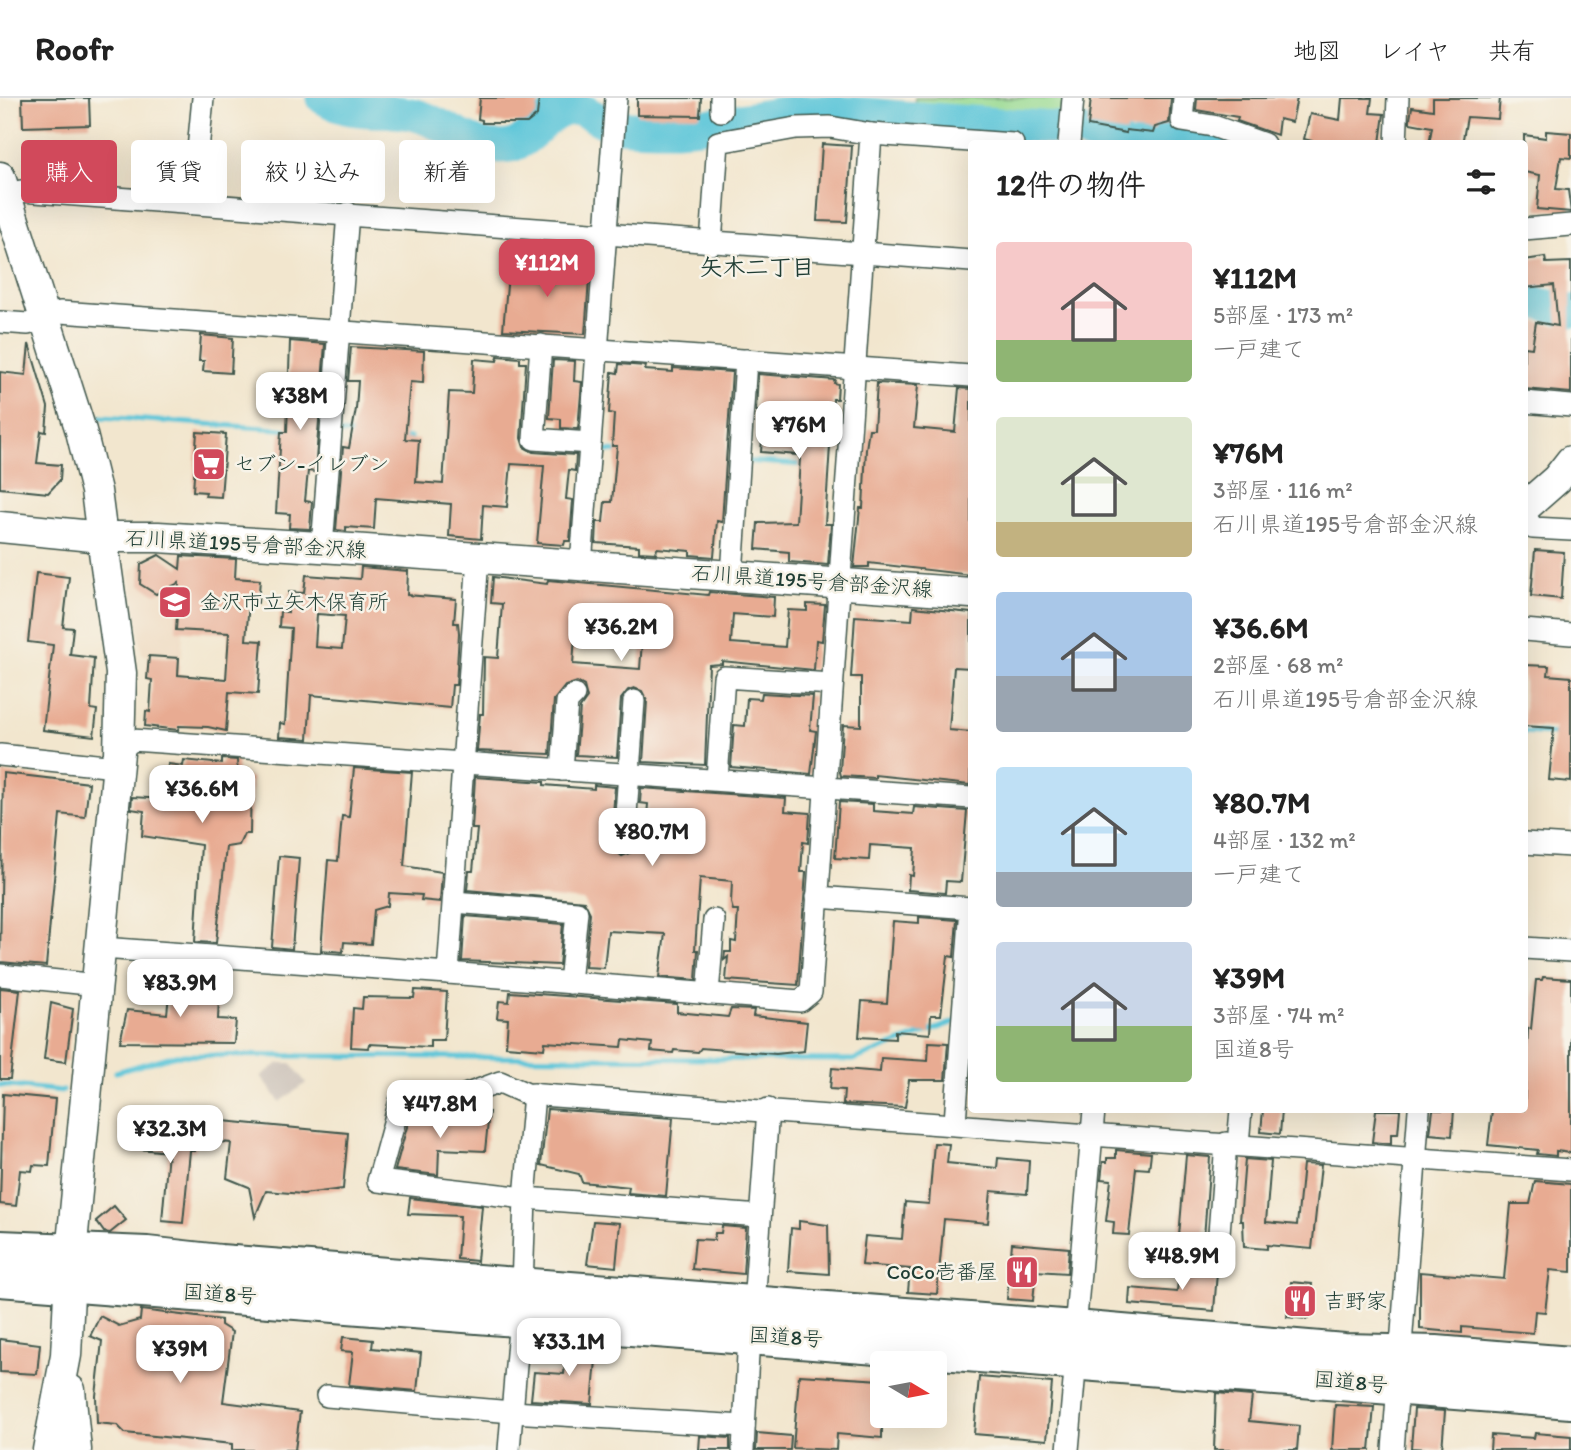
<!DOCTYPE html>
<html lang="ja">
<head>
<meta charset="utf-8">
<style>
	:root { --surface:#fff; --page:#f2f2f2; --text:#222; --muted:#767676; --line:#e0e0e0; --accent:#d1495b }
	body { margin:0; font-family:Itim,"Klee One",sans-serif; background:var(--page); color:var(--text); height:100vh; display:flex; flex-direction:column; font-size:26px; white-space:nowrap }
	* { box-sizing:border-box; margin:0 }
	p { font-size:23px; color:var(--muted) }
	.icon { flex:none; width:38px; height:38px; fill:none; stroke:currentColor; stroke-width:2; stroke-linecap:round; stroke-linejoin:round }
	.map { position:relative; flex:1; overflow:hidden }
	.panel { position:absolute; left:968px; top:42px; width:560px; height:973px; display:flex; flex-direction:column; background:var(--surface); border-radius:7px; box-shadow:0 7px 28px #0002 }
	.panel>* { flex:none }
	.top-card { position:absolute; left:21px; top:42px; width:665px; height:63px; display:flex; gap:14px }
	.needle { width:46px; rotate:100deg }
	.fabs { position:absolute; left:870px; top:1253px; display:grid; gap:14px }
	.fabs a { display:grid; place-items:center; width:77px; height:77px; border-radius:7px; background:var(--surface); box-shadow:0 7px 28px #0002; font-size:35px }
	.price { position:absolute; translate:-50% -60px; padding:0 16px; border-radius:14px; background:#fff; color:#222; font-size:23px; line-height:46px; filter:drop-shadow(0 2px 4px #0008) }
	.price::after { content:''; position:absolute; left:50%; top:42px; width:21px; height:16px; margin-left:-10px; background:inherit; clip-path:polygon(0 0,100% 0,50% 100%) }
	.price.on { background:var(--accent); color:#fff }
	ul { padding:0; list-style:none }
	li { display:flex; align-items:center; gap:21px; height:175px; padding:0 28px }
	li span { display:grid; place-items:center; flex:none; width:196px; height:140px; border-radius:7px; color:#555 }
	li>.icon { margin-inline-start:auto }
	span .icon { width:84px; height:84px; fill:#fffc; stroke-width:1 }
	li b { font-size:30px }
	h2 { display:flex; justify-content:space-between; align-items:center; height:84px; padding:0 28px; font-size:30px }
	.chip { padding:0 24px; border-radius:7px; background:var(--surface); box-shadow:0 7px 28px #0002; font-size:24px; line-height:63px }
	.chip.on { background:var(--accent); color:#fff }
	header { display:flex; align-items:center; gap:42px; box-sizing:border-box; height:98px; padding:0 35px; background:var(--surface); border-bottom:2px solid var(--line) }
	header strong { font-size:33px }
	nav { display:flex; gap:38px; margin-inline-start:auto; font-size:24px }
	.map>svg:first-child { display:block }
</style>
</head>
<body>
<header>
<strong>Roofr</strong>
<nav><a>地図</a><a>レイヤ</a><a>共有</a></nav>
</header>
<div class="map">
<svg width="1571" height="1352" viewBox="0 0 1571 1352">
	<rect width="100%" height="100%" fill="#f7f3e8"/>
	<filter id="ink" filterUnits="userSpaceOnUse"><feTurbulence type="fractalNoise" baseFrequency=".0143" numOctaves="2"/><feDisplacementMap in="SourceGraphic" scale="14" xChannelSelector="R" yChannelSelector="G"/><feConvolveMatrix kernelMatrix="1 2 1 2 8 2 1 2 1" color-interpolation-filters="sRGB"/></filter>
	<filter id="wash" filterUnits="userSpaceOnUse"><feTurbulence type="fractalNoise" baseFrequency=".00686" numOctaves="4" result="noise"/><feDisplacementMap in="SourceGraphic" scale="28" xChannelSelector="R" yChannelSelector="G"/><feGaussianBlur stdDeviation="1.57" result="paint"/><feColorMatrix in="noise" values="0 0 0 0 0 0 0 0 0 0 0 0 0 0 0 0 0 1.4 0 .05"/><feComposite in="paint" operator="in"/></filter>
	<g filter="url(#wash)">
		<rect width="100%" height="100%" fill="#f2e6ce"/>
		<polygon fill="#eed7bb" points="161,450 219,455 214,535 183,533 182,559 142,557 130,474 148,456"/>
		<polygon fill="#ccc2b9" points="279,965 291,965 306,985 280,1004 261,978"/>
		<polygon fill="#98da92" stroke="#5c8c63" stroke-width="2" points="915,0 1066,0 1064,21 914,11"/>
		<g fill="none" stroke-linecap="round" stroke-linejoin="round">
			<g stroke="#5dc6d9" stroke-width="5">
				<polyline points="101,319 294,332"/>
				<polyline points="335,335 357,336"/>
				<polyline points="398,339 410,340"/>
				<polyline points="596,352 621,354"/>
				<polyline points="743,363 806,367"/>
				<polyline points="1524,634 1571,637"/>
				<polyline points="116,974 176,957 853,962 957,923"/>
				<polyline points="0,987 63,993"/>
			</g>
			<g stroke="#5dc6d9" stroke-width="33">
				<path d="M323,0C358,21 378,8 415,17C448,25 473,55 510,48C534,43 547,11 574,11C588,12 600,24 613,27C630,30 650,30 667,30C719,30 769,12 821,13L1055,30L1082,34L1120,46"/>
				<polyline points="1143,46 1170,34 1200,35 1231,43"/>
				<polyline points="1524,202 1571,213"/>
			</g>
		</g>
		<g id="blocks">
			<g fill="#e8ab92" fill-rule="evenodd">
				<polygon points="22,0 89,0 90,27 23,29"/>
				<polygon points="480,0 539,0 537,17 527,25 482,25 482,22 478,21"/>
				<polygon points="637,0 701,0 700,18 637,17"/>
				<polygon points="1091,0 1171,0 1169,25 1155,29 1153,35 1126,32 1126,35 1088,28"/>
				<polygon points="1197,0 1297,0 1292,24 1279,21 1277,37 1237,23 1238,19 1196,12"/>
				<polygon points="1342,0 1372,0 1370,15 1384,16 1380,45 1324,46 1304,41 1310,16 1340,22"/>
				<polygon points="1433,0 1500,0 1498,21 1467,19 1462,46 1429,46 1432,29 1410,25 1410,21 1412,9 1433,12"/>
				<polygon points="1546,33 1571,35 1571,60 1561,59 1556,91 1568,92 1571,114 1537,111 1540,77 1524,74 1524,37 1546,40"/>
				<polygon points="822,46 852,48 847,124 817,123"/>
				<polygon points="1545,159 1546,165 1571,164 1571,295 1524,291 1524,249 1532,250 1536,224 1558,228 1554,187 1524,190 1524,162"/>
				<polygon points="509,165 560,170 560,166 590,168 585,236 503,232"/>
				<polygon points="201,237 233,240 231,275 203,273 204,263 199,263"/>
				<polygon points="290,243 325,246 315,374 308,373 305,403 312,404 310,431 289,430 290,416 276,415 281,334 287,334"/>
				<polygon points="29,246 48,309 46,334 41,333 37,365 61,367 60,382 48,395 0,390 0,274 26,277"/>
				<polygon points="351,249 424,253 423,285 410,284 405,341 419,342 416,384 443,386 449,294 472,295 474,261 497,263 498,258 520,260 520,265 526,265 521,340 524,349 533,354 576,357 575,373 569,372 566,401 573,402 570,443 565,443 564,447 537,445 544,368 511,366 507,409 483,407 481,441 449,438 451,406 376,400 374,431 346,429 346,433 336,432 343,349 349,350 356,311 358,283 348,283"/>
				<polygon points="553,262 575,263 574,283 582,284 578,331 561,330 561,321 549,320"/>
				<polygon points="619,266 646,268 645,272 673,274 673,270 732,274 722,424 717,423 714,459 690,457 690,453 657,450 656,455 639,454 639,448 596,445 597,424 603,424 605,404 612,404 617,348 612,348 614,316 609,315 612,274 618,275"/>
				<polygon points="758,276 835,282 834,285 838,286 837,301 833,301 825,426 831,426 828,467 789,464 789,454 756,451 758,425 796,424 800,361 798,357 761,354 764,314 756,313"/>
				<polygon points="877,285 918,287 914,330 955,334 959,290 971,291 971,477 869,465 869,469 854,469 860,410 863,410 866,351 869,331 874,331"/>
				<polygon points="197,334 226,336 221,399 205,398 206,394 193,393"/>
				<polygon points="1535,452 1564,454 1561,501 1531,498"/>
				<polygon points="159,457 180,471 181,458 236,461 235,480 260,482 258,505 249,504 246,542 262,543 258,596 229,594 226,633 208,629 179,628 178,632 145,628 146,613 150,614 152,582 147,581 149,558 179,560 178,577 226,581 229,535 176,532 179,485 156,496 140,486 141,466"/>
				<path d="M361,469L408,473L407,497L456,501L454,525H458L459,535L456,587H452L450,610L311,597L308,641L279,639L280,625L285,626L291,530L279,529L280,513L288,514L289,494L304,495L306,477L360,481ZM317,516L345,518L342,551L315,549Z"/>
				<polygon points="36,475 69,479 63,529 73,530 70,557 94,560 91,611 97,612 94,638 43,632 53,547 28,544"/>
				<path d="M493,479L547,486L548,482L708,497L709,494L774,499L773,519L733,516L731,545L785,549L788,512L807,513V506L825,507L822,543L816,542L814,572L722,563V566L709,567L705,667L643,664L647,603L642,593L634,590L628,592L621,601L617,659L576,657L580,610L587,600L584,588L577,584L565,588L554,602L550,656L477,653L480,616H483L484,559L498,560L502,506L491,505ZM575,538L642,543L640,571L573,566Z"/>
				<polygon points="913,509 971,515 971,570 954,569 949,632 971,634 970,687 875,677 875,680 841,678 840,674 843,627 861,628 861,579 851,579 855,518 912,522"/>
				<polygon points="1524,567 1549,568 1548,577 1571,579 1571,684 1549,682 1554,630 1524,628"/>
				<polygon points="762,595 813,598 810,632 816,633 811,676 731,669 734,627 745,628 747,600 761,601"/>
				<polygon points="222,661 237,662 238,679 251,680 250,736 244,736 239,747 226,749 216,845 195,844 201,747 142,738 144,713 131,711 132,699 165,701 168,666 183,668 184,662 222,666"/>
				<polygon points="354,670 412,674 404,768 442,774 440,804 421,802 422,797 389,795 388,808 374,812 371,846 344,844 343,854 321,852 328,762 338,763 342,718 349,719"/>
				<polygon points="3,675 89,685 85,719 60,716 46,868 0,864"/>
				<polygon points="475,679 544,684 544,687 594,691 594,687 615,689 611,745 613,751 622,758 634,753 638,740 645,741 648,706 640,705 641,690 786,700 785,713 810,715 808,745 803,744 801,774 806,774 798,887 726,882 728,859 724,862 725,854 731,854 731,843 736,844 738,812 733,812 731,805 732,783 700,780 695,852 698,852 696,882 659,879 665,836 608,833 604,870 585,869 590,815 584,803 467,792 469,773 473,773 477,731 472,731"/>
				<polygon points="839,704 873,706 873,713 913,716 914,709 967,713 961,784 946,783 945,795 908,792 909,777 913,778 915,750 870,747 869,762 835,760"/>
				<polygon points="279,758 299,760 292,851 272,849"/>
				<polygon points="465,818 563,826 559,867 462,863"/>
				<polygon points="919,819 957,822 954,859 948,858 941,917 931,917 930,936 895,933 895,941 859,939 862,903 887,905 893,823 919,825"/>
				<polygon points="172,868 186,869 184,898 219,900 218,921 236,922 234,945 120,944 127,912 167,916"/>
				<polygon points="1543,879 1571,881 1571,1055 1556,1053 1556,1058 1537,1056 1538,1052 1488,1047 1492,1012 1524,1012 1528,930 1531,931 1536,882 1542,882"/>
				<polygon points="0,890 20,892 10,981 0,981"/>
				<polygon points="415,892 447,894 444,942 430,942 430,949 369,946 368,950 351,949 353,910 362,911 363,899 414,900"/>
				<polygon points="510,894 677,906 677,914 728,919 731,911 754,912 753,918 807,924 804,953 776,956 701,950 698,954 674,952 673,955 651,953 652,945 623,942 622,949 545,944 544,951 506,948 508,921 497,920 499,903 509,904"/>
				<polygon points="51,905 73,911 66,964 44,961"/>
				<polygon points="929,944 948,945 945,982 909,982 905,1009 843,1006 844,992 830,991 832,970 880,974 881,960 928,963"/>
				<polygon points="3,996 55,1001 49,1068 33,1067 32,1073 20,1072 16,1108 0,1106"/>
				<polygon points="547,1011 673,1020 666,1098 628,1095 629,1089 582,1084 579,1076 541,1067"/>
				<polygon points="467,1012 489,1014 485,1053 439,1051 438,1077 395,1072 410,1018 466,1023"/>
				<polygon points="1263,1012 1282,1012 1280,1036 1261,1034"/>
				<polygon points="1376,1012 1400,1012 1398,1036 1391,1036 1391,1046 1372,1044"/>
				<polygon points="1433,1012 1454,1012 1452,1038 1430,1036"/>
				<polygon points="223,1023 348,1035 343,1091 303,1096 266,1093 255,1119 249,1089 227,1080 231,1045 221,1044"/>
				<polygon points="133,1029 197,1035 195,1053 190,1053 183,1125 162,1123 168,1054 131,1050"/>
				<polygon points="934,1045 949,1046 947,1065 997,1070 998,1060 1029,1063 1027,1096 991,1093 988,1125 944,1121 937,1196 908,1194 910,1171 862,1167 865,1138 902,1141 905,1104 929,1106"/>
				<polygon points="1116,1052 1151,1055 1149,1071 1136,1070 1129,1137 1113,1136 1114,1124 1106,1123 1111,1082 1101,1081 1103,1064 1107,1064 1107,1060 1116,1060"/>
				<polygon points="1186,1057 1210,1059 1204,1140 1179,1138"/>
				<polygon points="1245,1061 1271,1063 1266,1124 1297,1127 1303,1066 1321,1067 1312,1151 1267,1147 1267,1151 1244,1149 1243,1123 1240,1123"/>
				<polygon points="1535,1083 1571,1086 1571,1174 1550,1172 1545,1214 1535,1213 1533,1235 1462,1229 1462,1235 1420,1231 1420,1174 1504,1181 1511,1106 1530,1106"/>
				<polygon points="410,1100 482,1108 477,1163 457,1161 460,1118 408,1116"/>
				<polygon points="114,1108 126,1122 110,1135 104,1134 96,1123"/>
				<polygon points="593,1123 620,1125 616,1169 587,1166"/>
				<polygon points="799,1123 828,1127 829,1176 788,1173 791,1130 799,1131"/>
				<polygon points="722,1128 746,1130 743,1176 692,1171 695,1141 714,1142 715,1135 721,1135"/>
				<polygon points="1012,1145 1069,1150 1067,1175 1036,1173 1033,1203 1007,1201"/>
				<polygon points="1179,1170 1217,1174 1214,1213 1129,1206 1130,1190 1177,1194"/>
				<polygon points="1291,1184 1312,1186 1308,1221 1287,1219"/>
				<polygon points="141,1212 221,1222 221,1227 232,1234 223,1304 300,1314 295,1352 232,1352 232,1346 125,1335 117,1327 97,1325 96,1298 102,1243 90,1238 100,1218 119,1228 140,1222"/>
				<polygon points="343,1239 373,1242 372,1250 421,1255 417,1293 349,1287 353,1254 341,1253"/>
				<polygon points="0,1241 40,1246 37,1276 0,1274"/>
				<polygon points="567,1245 595,1248 597,1251 592,1306 531,1302 534,1274 564,1276"/>
				<polygon points="799,1277 882,1282 882,1340 837,1336 836,1352 793,1350"/>
				<polygon points="979,1279 1052,1285 1047,1342 974,1336"/>
				<polygon points="1216,1295 1252,1298 1249,1323 1299,1328 1297,1352 1214,1352"/>
				<polygon points="1335,1307 1374,1309 1370,1352 1332,1352"/>
				<polygon points="1414,1311 1445,1313 1442,1352 1411,1350"/>
				<polygon points="757,1335 791,1338 790,1352 756,1352"/>
				<polygon points="1535,1335 1571,1338 1571,1352 1490,1352 1491,1337 1534,1340"/>
				<polygon points="700,1338 730,1340 730,1352 699,1352"/>
			</g>
		</g>
	</g>
	<g filter="url(#ink)">
		<use href="#blocks" fill-opacity="0" stroke="#3f564b" stroke-width="2"/>
		<g fill="none" stroke-linecap="round" stroke-linejoin="round">
			<g stroke="#3f564b" stroke-width="24">
				<g id="street">
					<polyline points="1184,0 1182,23 1213,28 1264,46"/>
					<polyline points="721,13 721,0"/>
					<polyline points="1069,46 1073,0"/>
					<polyline points="1396,46 1398,0"/>
					<polyline points="0,102 21,93 971,163"/>
					<polyline points="193,104 203,0"/>
					<polyline points="1524,131 1571,127"/>
					<polyline points="711,146 718,44 796,30 830,29 871,36 1013,46"/>
					<polyline points="0,224 28,226 60,214 971,278"/>
					<polyline points="541,247 534,341 590,345"/>
					<polyline points="1524,304 1571,308"/>
					<polyline points="1524,416 1533,430 1571,432"/>
					<polyline points="322,449 348,115"/>
					<polyline points="581,467 616,0"/>
					<polyline points="732,477 746,262"/>
					<polyline points="1524,532 1571,536"/>
					<polyline points="0,657 106,668 132,642 971,700"/>
					<polyline points="562,672 567,604 574,597"/>
					<polyline points="717,681 724,579 832,586"/>
					<polyline points="624,745 634,603"/>
					<polyline points="1524,745 1571,748"/>
					<polyline points="817,799 971,810"/>
					<polyline points="454,804 577,814 570,885"/>
					<polyline points="102,850 448,875 478,460"/>
					<polyline points="1524,850 1571,853"/>
					<polyline points="448,875 800,903 811,894 871,36"/>
					<polyline points="0,877 98,887"/>
					<polyline points="708,896 714,822"/>
					<polyline points="534,996 525,1100 760,1118"/>
					<polyline points="955,1024 971,809"/>
					<polyline points="1238,1046 1241,1012"/>
					<polyline points="1219,1135 1226,1045"/>
					<polyline points="522,1190 525,1100 378,1083 400,1003 435,1008 500,984 527,996 1571,1072"/>
					<polyline points="754,1207 768,1011"/>
					<polyline points="1075,1232 1094,1012"/>
					<polyline points="327,1298 512,1314 744,1328"/>
					<polyline points="509,1352 520,1219"/>
					<polyline points="743,1352 749,1237"/>
					<polyline points="1068,1352 1076,1261"/>
					<polyline points="1393,1352 1419,1012"/>
				</g>
			</g>
			<g stroke="#3f564b" stroke-width="33">
				<g id="secondary">
					<polyline points="0,79 81,333 96,393 102,439 0,429"/>
					<polyline points="1524,410 1557,381 1571,363"/>
					<polyline points="70,1292 76,1352"/>
					<polyline points="48,1352 66,1257 71,1156 119,655 121,575 102,439 158,439 352,451 971,495"/>
				</g>
			</g>
			<g stroke="#3f564b" stroke-width="42">
				<g id="highway">
					<polyline points="0,1152 147,1158 220,1166 1075,1232 1344,1255 1436,1257 1571,1268"/>
					<polyline points="0,1179 1571,1301"/>
				</g>
			</g>
			<use href="#street" stroke="#fff" stroke-width="21"/>
			<use href="#secondary" stroke="#fff" stroke-width="30"/>
			<use href="#highway" stroke="#fff" stroke-width="38"/>
		</g>
	</g>
	<defs>
		<g id="supermarket-square" transform="scale(1.75)"><rect x="-9" y="-9" width="18" height="18" rx="4" fill="#d1495b" stroke="#f7f3e8"/><path d="M-6-5.5h2.5l.6 2H6L4.5 2H-2.5L-4.4-4H-6ZM-1.5 3.2a1.3 1.3 0 1 0 .1 0ZM3 3.2a1.3 1.3 0 1 0 .1 0Z" fill="#fff"/></g>
		<g id="school-square" transform="scale(1.75)"><rect x="-9" y="-9" width="18" height="18" rx="4" fill="#d1495b" stroke="#f7f3e8"/><path d="M0-5L7-2L0 1L-7-2ZM-4 1L0 2.5L4 1V4Q0 6-4 4Z" fill="#fff"/></g>
		<g id="restaurant-square" transform="scale(1.75)"><rect x="-9" y="-9" width="18" height="18" rx="4" fill="#d1495b" stroke="#f7f3e8"/><path d="M-5-6h1v4h1v-4h1v4h1v-4h1v5L-1.5 .5V6h-2V.5L-5-1ZM5-6V6H3V1.5H1.5Q1.5-4 5-6Z" fill="#fff"/></g>
	</defs>
	<g fill-rule="evenodd">
		<use href="#supermarket-square" x="209" y="366"/>
		<use href="#school-square" x="175" y="504"/>
		<use href="#restaurant-square" x="1022" y="1174"/>
		<use href="#restaurant-square" x="1300" y="1203"/>
	</g>
	<g text-anchor="middle" stroke-width="5" stroke-linejoin="round" paint-order="stroke">
		<g font-size="21" fill="#1f3d34" stroke="#f7f3e8" text-anchor="start">
			<text x="234" y="373">セブン-イレブン</text>
			<text x="200" y="511">金沢市立矢木保育所</text>
			<text x="998" y="1181" text-anchor="end">CoCo壱番屋</text>
			<text x="1324" y="1210">吉野家</text>
		</g>
		<g font-size="21" fill="#1f3d34" stroke="#f7f3e8">
			<text transform="translate(246 446) rotate(3)" y="7">石川県道195号倉部金沢線</text>
			<text transform="translate(812 483) rotate(4)" y="7">石川県道195号倉部金沢線</text>
			<text transform="translate(220 1196) rotate(4)" y="7">国道8号</text>
			<text transform="translate(786 1239) rotate(4)" y="7">国道8号</text>
			<text transform="translate(1351 1284) rotate(5)" y="7">国道8号</text>
		</g>
		<g font-size="23" font-weight="bold" fill="#1f3d34" stroke="#f7f3e8">
			<text x="757" y="177">矢木二丁目</text>
		</g>
	</g>
</svg>
<div class="fabs">
<a><svg class="needle" viewBox="-14 -14 28 28"><path d="M0-13l5 13h-10z" fill="#e53935"/><path d="M0 13l5-13h-10z" fill="#767676"/></svg></a>
</div>
<b class="price on" style="left:547px;top:201px">¥112M</b>
<b class="price" style="left:300px;top:334px">¥38M</b>
<b class="price" style="left:799px;top:363px">¥76M</b>
<b class="price" style="left:621px;top:565px">¥36.2M</b>
<b class="price" style="left:202px;top:727px">¥36.6M</b>
<b class="price" style="left:652px;top:770px">¥80.7M</b>
<b class="price" style="left:180px;top:921px">¥83.9M</b>
<b class="price" style="left:440px;top:1042px">¥47.8M</b>
<b class="price" style="left:170px;top:1067px">¥32.3M</b>
<b class="price" style="left:1182px;top:1194px">¥48.9M</b>
<b class="price" style="left:569px;top:1280px">¥33.1M</b>
<b class="price" style="left:180px;top:1287px">¥39M</b>
<div class="top-card">
<a class="chip on">購入</a>
<a class="chip">賃貸</a>
<a class="chip">絞り込み</a>
<a class="chip">新着</a>
</div>
<section class="panel">
<h2>12件の物件<svg class="icon" aria-label="filters" viewBox="0 0 24 24"><path d="M4 7h16M4 17h16"/><circle cx="9" cy="7" r="2"/><circle cx="15" cy="17" r="2"/></svg></h2>
<ul>
<li><span style="background:linear-gradient(#f6c9c9 70%,#8fb573 0)"><svg class="icon" aria-label="home" viewBox="0 0 24 24"><path d="M3 11l9-7 9 7M6 9v11h12V9"/></svg></span><div><b>¥112M</b><p>5部屋 · 173 m²</p><p>一戸建て</p></div></li>
<li><span style="background:linear-gradient(#dfe7d0 75%,#c2b280 0)"><svg class="icon" aria-label="home" viewBox="0 0 24 24"><path d="M3 11l9-7 9 7M6 9v11h12V9"/></svg></span><div><b>¥76M</b><p>3部屋 · 116 m²</p><p>石川県道195号倉部金沢線</p></div></li>
<li><span style="background:linear-gradient(#a9c7e8 60%,#9aa5b1 0)"><svg class="icon" aria-label="home" viewBox="0 0 24 24"><path d="M3 11l9-7 9 7M6 9v11h12V9"/></svg></span><div><b>¥36.6M</b><p>2部屋 · 68 m²</p><p>石川県道195号倉部金沢線</p></div></li>
<li><span style="background:linear-gradient(#bfe0f5 75%,#9aa5b1 0)"><svg class="icon" aria-label="home" viewBox="0 0 24 24"><path d="M3 11l9-7 9 7M6 9v11h12V9"/></svg></span><div><b>¥80.7M</b><p>4部屋 · 132 m²</p><p>一戸建て</p></div></li>
<li><span style="background:linear-gradient(#c9d6e8 60%,#8fb573 0)"><svg class="icon" aria-label="home" viewBox="0 0 24 24"><path d="M3 11l9-7 9 7M6 9v11h12V9"/></svg></span><div><b>¥39M</b><p>3部屋 · 74 m²</p><p>国道8号</p></div></li>
</ul>
</section>
</div>
</body>
</html>
